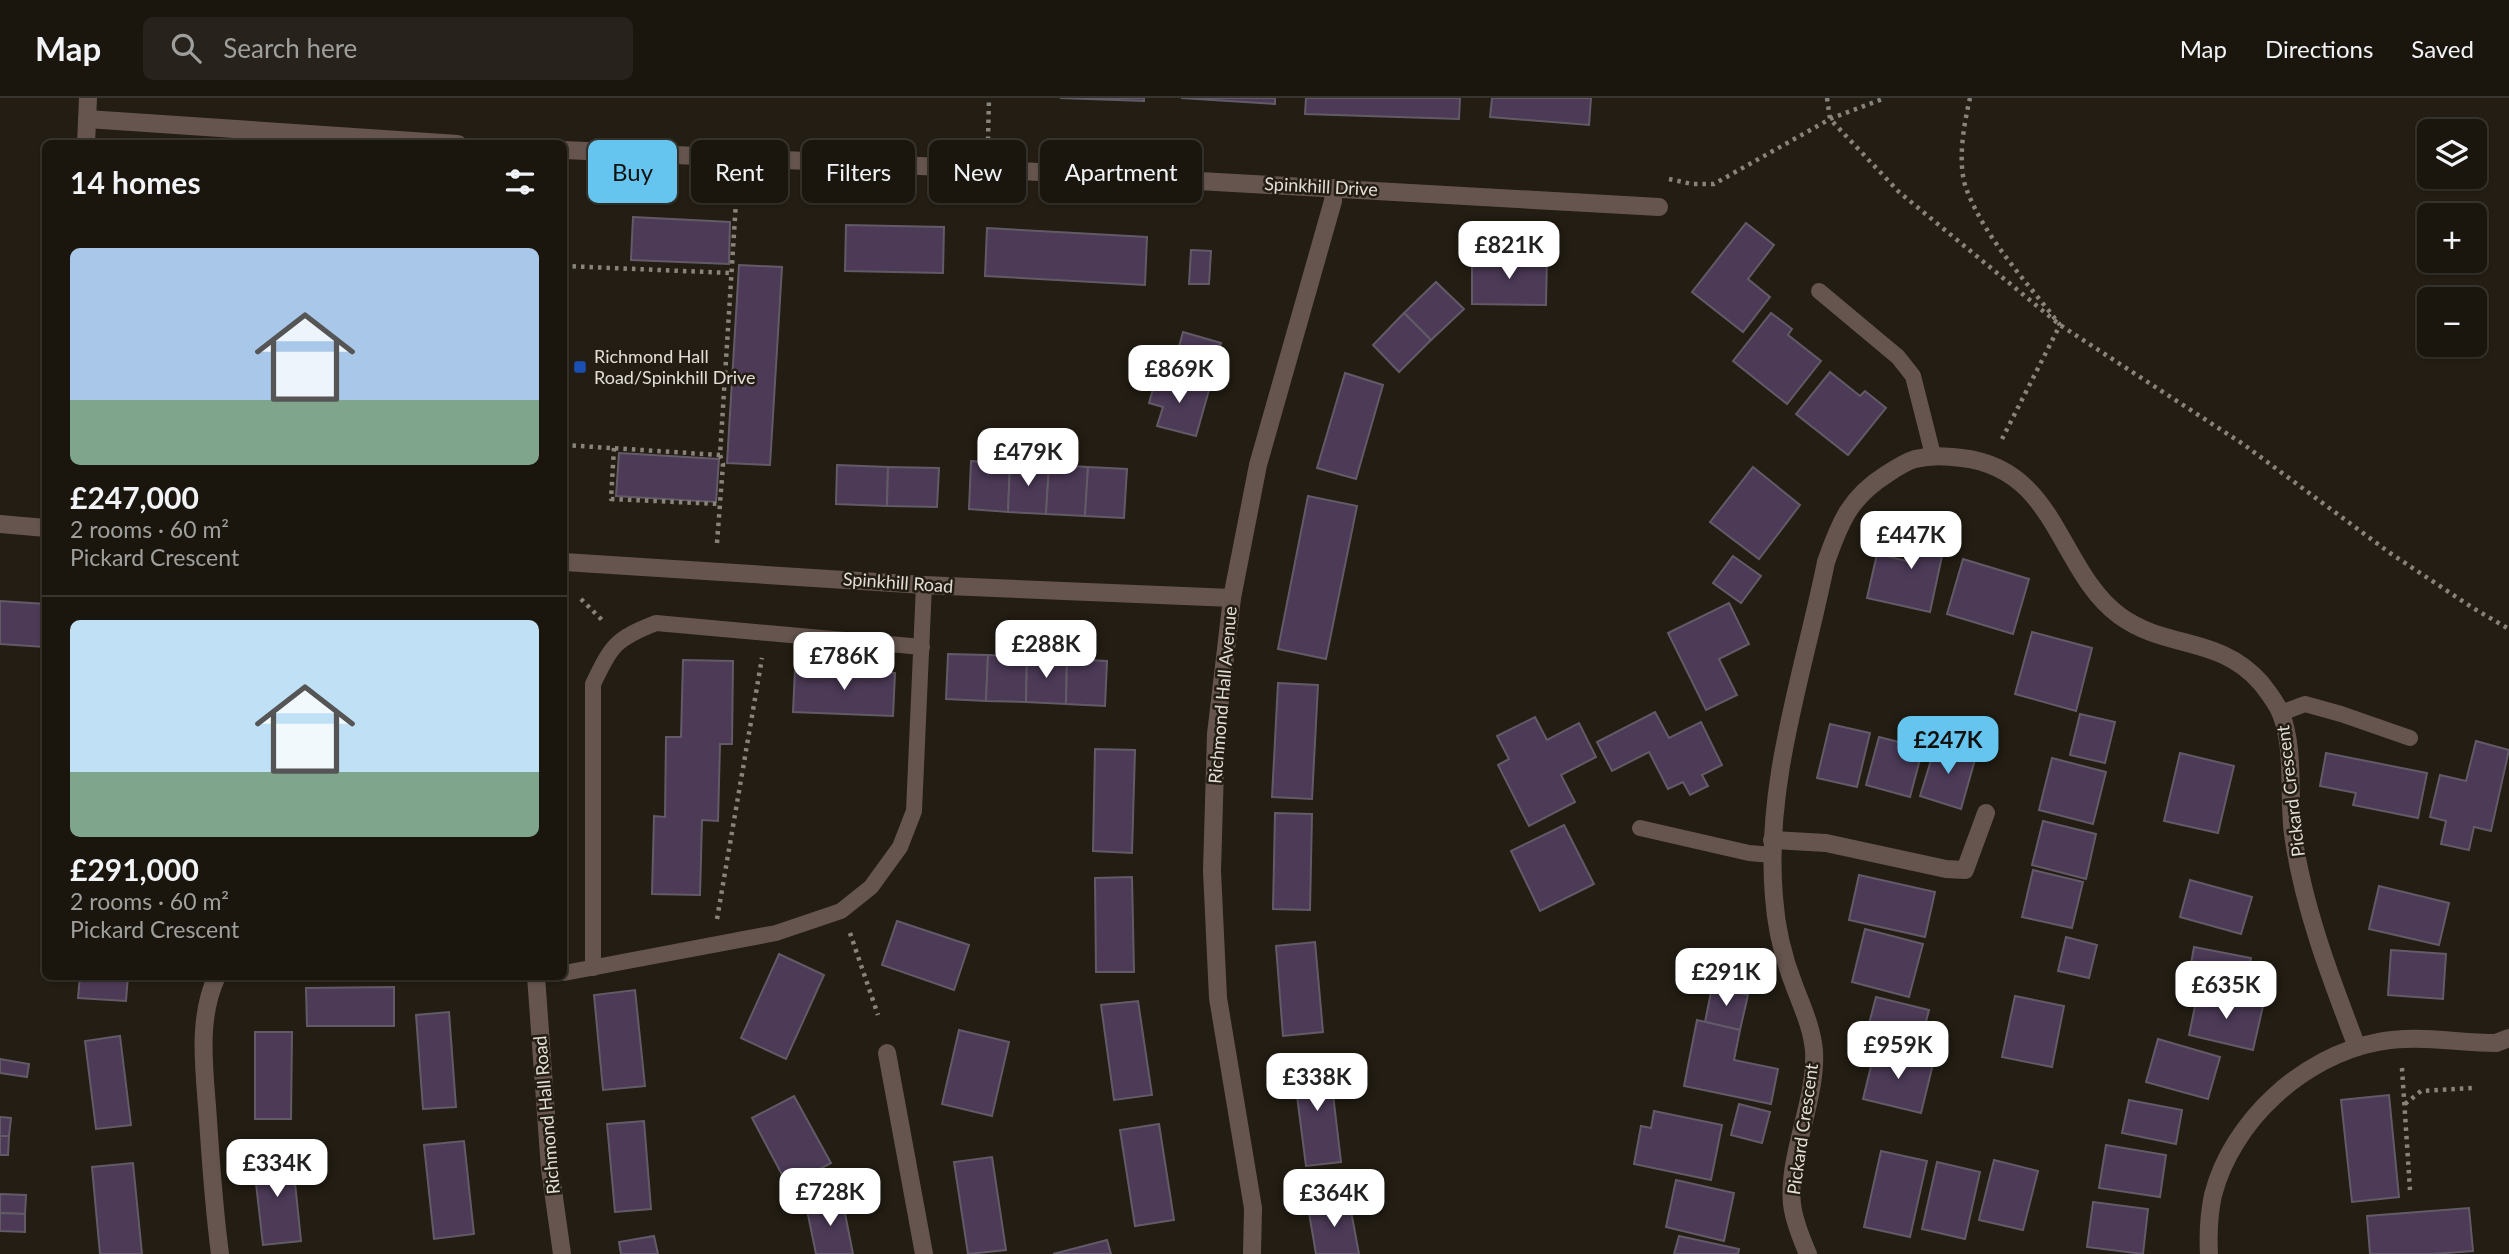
<!DOCTYPE html>
<html lang="en">
<head>
<meta charset="utf-8">
<style>
	:root { --surface:#1a160e; --page:#27231c; --text:#f1f3f6; --muted:#9f9f9e; --line:#38352e; --accent:#65c5ee }
	body { margin:0; font-family:Lato,sans-serif; background:var(--page); color:var(--text); height:100vh; display:flex; flex-direction:column; font-size:26px; white-space:nowrap }
	* { box-sizing:border-box; margin:0 }
	p { font-size:23px; color:var(--muted) }
	.icon { flex:none; width:38px; height:38px; fill:none; stroke:currentColor; stroke-width:2; stroke-linecap:round; stroke-linejoin:round }
	.map { position:relative; flex:1; overflow:hidden }
	.details { position:absolute; left:42px; top:42px; width:525px; height:840px; display:flex; flex-direction:column; background:var(--surface); border-radius:10px; box-shadow:0 2px 5px #0004,0 0 0 2px var(--line) }
	.details>* { flex:none }
	.hud { position:absolute; left:588px; top:42px; width:665px; height:63px; display:flex; gap:14px }
	.fabs { position:absolute; left:2417px; top:21px; display:grid; gap:14px }
	.fabs a { display:grid; place-items:center; width:70px; height:70px; border-radius:10px; background:var(--surface); box-shadow:0 2px 5px #0004,0 0 0 2px var(--line); font-size:35px }
	.price { position:absolute; translate:-50% -60px; padding:0 16px; border-radius:14px; background:#fff; color:#222; font-size:23px; line-height:46px; filter:drop-shadow(0 2px 4px #0008) }
	.price::after { content:''; position:absolute; left:50%; top:42px; width:21px; height:16px; margin-left:-10px; background:inherit; clip-path:polygon(0 0,100% 0,50% 100%) }
	.price.current { background:var(--accent); color:#111 }
	ul { padding:0; list-style:none }
	li { display:grid; align-content:center; gap:14px; height:371px; padding:0 28px }
	li+li { border-top:2px solid var(--line) }
	li span { display:grid; place-items:center; height:217px; border-radius:10px; color:#555 }
	li>.icon { margin-inline-start:auto }
	span .icon { width:126px; height:126px; fill:#fffc; stroke-width:1 }
	li b { font-size:30px }
	h2 { display:flex; justify-content:space-between; align-items:center; height:84px; padding:0 28px; font-size:30px }
	.chip { padding:0 24px; border-radius:10px; background:var(--surface); box-shadow:0 2px 5px #0004,0 0 0 2px var(--line); font-size:24px; line-height:63px }
	.chip.current { background:var(--accent); color:#111 }
	header { display:flex; align-items:center; gap:42px; box-sizing:border-box; height:98px; padding:0 35px; background:var(--surface); border-bottom:2px solid var(--line) }
	header strong { font-size:33px }
	nav { display:flex; gap:38px; margin-inline-start:auto; font-size:24px }
	.search { width:490px; height:63px; background:var(--page); display:flex; align-items:center; gap:18px; box-sizing:border-box; padding:0 24px; border-radius:10px; color:var(--muted); font-size:26px }
	.map>svg:first-child { display:block }
</style>
</head>
<body>
<header>
<strong>Map</strong>
<div class="search"><svg class="icon" aria-label="search" viewBox="0 0 24 24"><circle cx="10" cy="10" r="6"/><path d="M15 15l6 6"/></svg>Search here</div>
<nav><a>Map</a><a>Directions</a><a>Saved</a></nav>
</header>
<div class="map">
<svg width="2509" height="1156" viewBox="0 0 2509 1156">
	<rect width="100%" height="100%" fill="#231d13"/>
	<g fill="#4c3a57" stroke="#625b67" stroke-width="2">
		<polygon points="1060,0 1144,0 1144,3"/>
		<polygon points="1181,0 1275,0 1275,6"/>
		<polygon points="1306,0 1460,0 1459,21 1305,16"/>
		<polygon points="1492,0 1591,0 1589,27 1490,19"/>
		<polygon points="633,119 730,124 729,166 631,162"/>
		<polygon points="1746,125 1774,147 1748,181 1770,199 1743,234 1692,194"/>
		<polygon points="846,127 944,129 943,175 845,173"/>
		<polygon points="987,130 1147,139 1145,187 985,178"/>
		<polygon points="1191,152 1211,153 1209,186 1189,186"/>
		<polygon points="1472,159 1547,160 1546,207 1472,206"/>
		<polygon points="739,167 782,169 770,367 727,365"/>
		<polygon points="1436,184 1464,211 1431,242 1404,215"/>
		<polygon points="1404,215 1431,242 1399,274 1373,247"/>
		<polygon points="1771,215 1792,231 1788,237 1821,263 1787,306 1733,263"/>
		<polygon points="1183,234 1221,245 1209,292 1170,281"/>
		<polygon points="1830,274 1860,298 1865,293 1886,310 1848,357 1796,316"/>
		<polygon points="1345,275 1383,287 1356,381 1317,370"/>
		<polygon points="1157,277 1209,292 1196,338 1157,328 1163,309 1149,305"/>
		<polygon points="619,355 719,361 716,404 616,398"/>
		<polygon points="971,363 1010,365 1008,414 969,411"/>
		<polygon points="1010,365 1049,367 1046,416 1008,414"/>
		<polygon points="837,367 888,369 887,408 836,406"/>
		<polygon points="1049,367 1088,369 1085,418 1046,416"/>
		<polygon points="888,369 939,370 937,409 887,408"/>
		<polygon points="1088,369 1127,371 1124,420 1085,418"/>
		<polygon points="1753,369 1800,407 1759,461 1710,424"/>
		<polygon points="1308,398 1357,408 1326,561 1278,551"/>
		<polygon points="1915,423 1948,430 1930,514 1867,500 1877,456 1907,463"/>
		<polygon points="1733,458 1761,478 1741,505 1713,485"/>
		<polygon points="1963,461 2029,481 2013,536 1947,516"/>
		<polygon points="0,503 46,506 44,549 0,546"/>
		<polygon points="1729,505 1749,546 1719,561 1737,597 1706,612 1668,535"/>
		<polygon points="2032,534 2092,550 2076,613 2015,596"/>
		<polygon points="948,556 988,557 986,603 946,601"/>
		<polygon points="988,557 1027,559 1026,604 986,603"/>
		<polygon points="1027,559 1067,561 1066,606 1026,604"/>
		<polygon points="1067,561 1107,563 1105,608 1066,606"/>
		<polygon points="683,562 733,563 732,646 720,646 718,723 702,722 700,797 652,796 654,718 665,719 666,639 681,639"/>
		<polygon points="795,571 895,575 893,618 793,614"/>
		<polygon points="1278,585 1318,587 1312,701 1272,699"/>
		<polygon points="1655,614 1669,640 1701,624 1722,667 1702,677 1708,688 1690,697 1683,684 1668,691 1649,654 1612,673 1597,644"/>
		<polygon points="2080,616 2115,624 2105,665 2070,657"/>
		<polygon points="1535,619 1547,642 1579,625 1596,659 1561,677 1575,704 1529,728 1498,667 1509,661 1497,638"/>
		<polygon points="1830,626 1870,635 1857,689 1817,680"/>
		<polygon points="1879,639 1923,650 1910,699 1866,687"/>
		<polygon points="2476,643 2509,652 2491,733 2474,729 2469,752 2441,746 2446,723 2430,719 2440,677 2466,683"/>
		<polygon points="1936,646 1976,658 1961,711 1920,698"/>
		<polygon points="1095,651 1135,652 1132,755 1093,753"/>
		<polygon points="2180,655 2234,668 2218,735 2164,723"/>
		<polygon points="2326,655 2427,675 2418,720 2353,707 2356,695 2320,688"/>
		<polygon points="2052,660 2106,674 2093,726 2039,712"/>
		<polygon points="1275,715 1312,716 1310,812 1273,811"/>
		<polygon points="2043,723 2096,736 2086,781 2032,767"/>
		<polygon points="1564,727 1594,786 1540,813 1511,753"/>
		<polygon points="2033,772 2083,784 2072,830 2022,819"/>
		<polygon points="1859,777 1935,794 1925,839 1849,822"/>
		<polygon points="1132,779 1134,874 1096,874 1095,780"/>
		<polygon points="2190,782 2252,799 2241,836 2180,819"/>
		<polygon points="2379,788 2449,805 2439,847 2369,831"/>
		<polygon points="897,823 969,847 954,892 882,867"/>
		<polygon points="1865,831 1923,846 1909,899 1852,884"/>
		<polygon points="2066,839 2097,847 2089,880 2058,873"/>
		<polygon points="1315,844 1323,934 1283,938 1276,848"/>
		<polygon points="2194,849 2251,860 2245,888 2189,877"/>
		<polygon points="2391,852 2446,856 2443,901 2388,897"/>
		<polygon points="779,856 824,877 786,961 741,940"/>
		<polygon points="80,878 128,878 126,903 78,900"/>
		<polygon points="394,889 394,928 307,928 306,890"/>
		<polygon points="1712,889 1748,897 1740,932 1705,924"/>
		<polygon points="635,892 645,988 603,992 594,897"/>
		<polygon points="2198,894 2263,908 2253,952 2189,937"/>
		<polygon points="2015,898 2064,908 2052,969 2002,959"/>
		<polygon points="1876,899 1929,912 1918,954 1865,941"/>
		<polygon points="1138,903 1152,997 1114,1002 1101,907"/>
		<polygon points="449,914 456,1009 423,1011 416,917"/>
		<polygon points="1697,922 1740,932 1734,962 1778,971 1771,1006 1684,988"/>
		<polygon points="959,932 1009,944 992,1018 942,1006"/>
		<polygon points="255,934 292,934 291,1021 255,1021"/>
		<polygon points="120,938 131,1027 96,1031 85,943"/>
		<polygon points="2158,941 2220,959 2208,1001 2146,984"/>
		<polygon points="1875,952 1933,966 1921,1015 1863,1001"/>
		<polygon points="0,961 29,966 27,979 0,975"/>
		<polygon points="1329,962 1341,1064 1306,1068 1293,967"/>
		<polygon points="2389,997 2399,1099 2352,1104 2341,1002"/>
		<polygon points="794,998 831,1065 788,1088 752,1020"/>
		<polygon points="2129,1002 2182,1012 2176,1046 2122,1035"/>
		<polygon points="1739,1006 1770,1014 1762,1045 1731,1037"/>
		<polygon points="1654,1013 1722,1027 1711,1082 1634,1066 1641,1028 1651,1030"/>
		<polygon points="0,1019 11,1020 9,1038 0,1038"/>
		<polygon points="644,1023 651,1111 615,1114 607,1026"/>
		<polygon points="1159,1026 1174,1122 1135,1128 1120,1032"/>
		<polygon points="0,1038 9,1038 8,1057 0,1057"/>
		<polygon points="464,1043 474,1136 434,1141 424,1047"/>
		<polygon points="2106,1047 2166,1057 2160,1099 2099,1090"/>
		<polygon points="1881,1053 1927,1063 1910,1139 1864,1129"/>
		<polygon points="292,1055 301,1143 263,1147 253,1059"/>
		<polygon points="992,1059 1006,1152 968,1156 954,1064"/>
		<polygon points="1994,1062 2038,1073 2023,1132 1979,1122"/>
		<polygon points="1937,1064 1980,1074 1965,1141 1922,1131"/>
		<polygon points="133,1065 142,1156 100,1156 92,1069"/>
		<polygon points="1676,1082 1734,1095 1724,1143 1666,1129"/>
		<polygon points="0,1096 26,1097 25,1116 0,1115"/>
		<polygon points="842,1100 853,1156 816,1156 806,1107"/>
		<polygon points="1349,1102 1359,1156 1316,1156 1308,1109"/>
		<polygon points="2093,1104 2148,1111 2143,1156 2087,1149"/>
		<polygon points="2469,1110 2473,1153 2433,1156 2370,1156 2367,1118"/>
		<polygon points="0,1115 25,1116 25,1134 0,1133"/>
		<polygon points="654,1138 658,1156 621,1156 619,1144"/>
		<polygon points="1679,1138 1739,1151 1738,1156 1674,1156"/>
		<polygon points="1107,1142 1111,1156 1053,1156"/>
	</g>
	<g fill="none" stroke-linecap="round" stroke-linejoin="round">
		<g stroke="#89847b" stroke-width="4.5" stroke-dasharray="3.5 5" stroke-linecap="butt">
			<polyline points="1827,0 1830,21 1899,94 2060,227 2243,346 2390,455 2473,510 2509,531"/>
			<path d="M1970,0C1964,26 1957,64 1966,90C1985,141 2027,184 2060,227L2002,341"/>
			<polyline points="988,42 989,0"/>
			<polyline points="1669,81 1692,86 1714,86 1830,21 1885,0"/>
			<polyline points="564,168 731,175"/>
			<polyline points="564,347 720,357"/>
			<polyline points="614,350 611,401 719,406"/>
			<polyline points="717,445 723,366 720,357 737,88"/>
			<polyline points="581,501 603,523"/>
			<polyline points="717,821 762,560"/>
			<polyline points="850,835 878,917"/>
			<polyline points="2402,970 2410,1092"/>
			<polyline points="2405,1006 2421,993 2473,990"/>
		</g>
		<g stroke="#65554e" stroke-width="16">
			<polyline points="1819,193 1898,259 1913,278 1933,357"/>
			<polyline points="2281,615 2305,606 2341,616 2410,640"/>
			<polyline points="1640,730 1749,755 1772,757"/>
			<path d="M593,870V586C612,547 615,541 656,525L922,549"/>
			<polyline points="564,875 776,835 841,813 871,789 900,749 914,713 924,487"/>
		</g>
		<g stroke="#65554e" stroke-width="18">
			<polyline points="87,21 458,46"/>
			<polyline points="86,46 88,0"/>
			<polyline points="564,52 987,71 1659,109"/>
			<polyline points="0,426 46,430"/>
			<polyline points="564,464 924,487 1232,500"/>
			<polyline points="1772,742 1826,745 1946,771 1965,772 1986,715"/>
			<path d="M217,878C196,922 205,975 208,1022C211,1067 214,1111 220,1156"/>
			<polyline points="536,878 550,1071 562,1156"/>
			<polyline points="887,955 924,1156"/>
			<polyline points="1252,1156 1253,1110 1218,900 1212,773 1216,636 1232,500 1258,367 1333,103 1334,90"/>
			<path d="M1808,1156C1801,1140 1794,1123 1792,1106C1787,1059 1817,1001 1814,953C1812,929 1802,909 1794,887C1783,859 1776,829 1774,799C1764,686 1804,574 1826,464C1840,424 1850,399 1887,376C1896,370 1905,364 1915,361C1932,357 1945,358 1962,360C2058,371 2058,473 2120,518C2167,552 2219,537 2261,585C2268,594 2277,605 2281,616C2295,651 2288,699 2293,736C2303,809 2331,881 2357,949"/>
			<path d="M2209,1156C2208,1137 2209,1116 2213,1097C2232,1023 2303,958 2378,944C2416,936 2457,945 2496,945L2509,940"/>
		</g>
	</g>
	<rect fill="#1a4fb4" stroke="#231d13" stroke-width="2.5" x="573" y="262" width="14" height="14" rx="3.5"/>
	<g text-anchor="middle" stroke-width="5" stroke-linejoin="round" paint-order="stroke">
		<g font-size="18" fill="#e2ded7" stroke="#231d13">
			<text transform="translate(1321 89) rotate(3)" y="6">Spinkhill Drive</text>
			<text transform="translate(898 485) rotate(4)" y="6">Spinkhill Road</text>
			<text transform="translate(1223 597) rotate(-85)" y="6">Richmond Hall Avenue</text>
			<text transform="translate(2291 693) rotate(-97)" y="6">Pickard Crescent</text>
			<text transform="translate(547 1017) rotate(-95)" y="6">Richmond Hall Road</text>
			<text transform="translate(1803 1031) rotate(-82)" y="6">Pickard Crescent</text>
		</g>
		<g font-size="18" fill="#e2ded7" stroke="#231d13" text-anchor="start">
			<text x="594" y="265">Richmond Hall<tspan x="594" dy="21">Road/Spinkhill Drive</tspan></text>
		</g>
	</g>
</svg>
<div class="fabs">
<a><svg class="icon" aria-label="layers" viewBox="0 0 24 24"><path d="M12 4l9 5-9 5-9-5zM3 14l9 5 9-5"/></svg></a>
<a>+</a>
<a>−</a>
</div>
<b class="price" style="left:1509px;top:183px">£821K</b>
<b class="price" style="left:1179px;top:307px">£869K</b>
<b class="price" style="left:1028px;top:390px">£479K</b>
<b class="price" style="left:1911px;top:473px">£447K</b>
<b class="price" style="left:1046px;top:582px">£288K</b>
<b class="price" style="left:844px;top:594px">£786K</b>
<b class="price current" style="left:1948px;top:678px">£247K</b>
<b class="price" style="left:1726px;top:910px">£291K</b>
<b class="price" style="left:2226px;top:923px">£635K</b>
<b class="price" style="left:1898px;top:983px">£959K</b>
<b class="price" style="left:1317px;top:1015px">£338K</b>
<b class="price" style="left:277px;top:1101px">£334K</b>
<b class="price" style="left:830px;top:1130px">£728K</b>
<b class="price" style="left:1334px;top:1131px">£364K</b>
<div class="hud">
<a class="chip current">Buy</a>
<a class="chip">Rent</a>
<a class="chip">Filters</a>
<a class="chip">New</a>
<a class="chip">Apartment</a>
</div>
<section class="details">
<h2>14 homes<svg class="icon" aria-label="filters" viewBox="0 0 24 24"><path d="M4 7h16M4 17h16"/><circle cx="9" cy="7" r="2"/><circle cx="15" cy="17" r="2"/></svg></h2>
<ul>
<li><span style="background:linear-gradient(#a9c7e8 70%,#7fa58c 0)"><svg class="icon" aria-label="home" viewBox="0 0 24 24"><path d="M3 11l9-7 9 7M6 9v11h12V9"/></svg></span><div><b>£247,000</b><p>2 rooms · 60 m²</p><p>Pickard Crescent</p></div></li>
<li><span style="background:linear-gradient(#bfe0f5 70%,#7fa58c 0)"><svg class="icon" aria-label="home" viewBox="0 0 24 24"><path d="M3 11l9-7 9 7M6 9v11h12V9"/></svg></span><div><b>£291,000</b><p>2 rooms · 60 m²</p><p>Pickard Crescent</p></div></li>
</ul>
</section>
</div>
</body>
</html>
